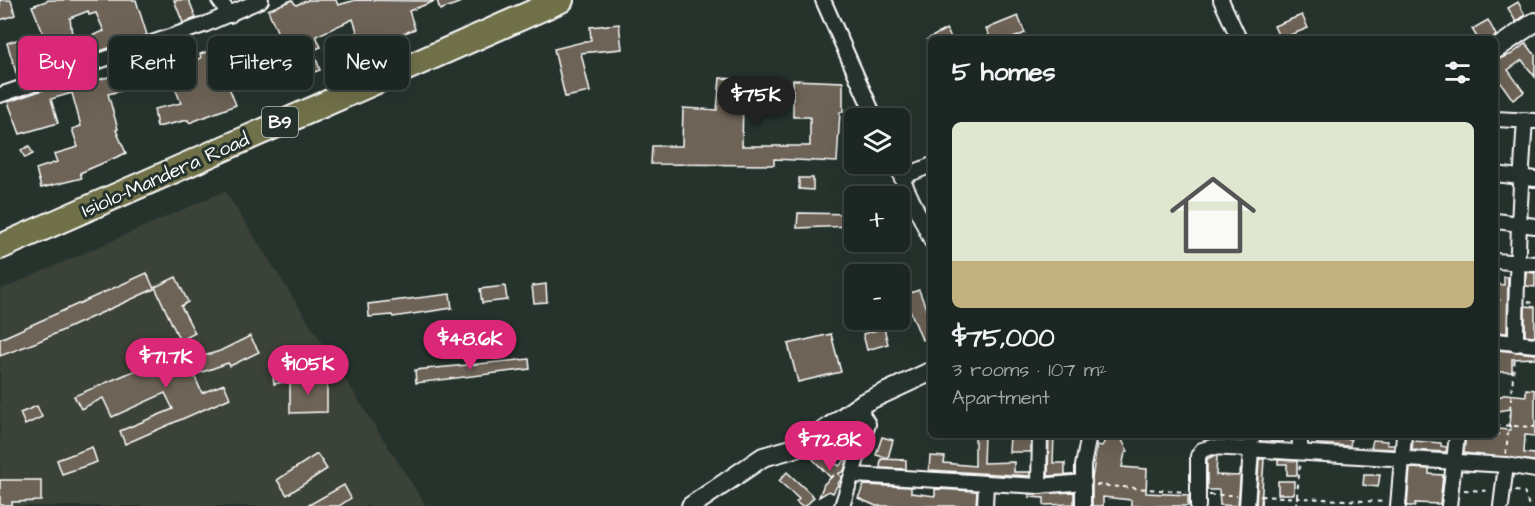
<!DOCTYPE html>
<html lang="en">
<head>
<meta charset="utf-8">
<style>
	:root { --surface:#1c2622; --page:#252e2a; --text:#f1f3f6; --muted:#a0a5a5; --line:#3a4340; --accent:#db2777 }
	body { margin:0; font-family:"Architects Daughter",sans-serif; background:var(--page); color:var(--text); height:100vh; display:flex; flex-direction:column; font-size:22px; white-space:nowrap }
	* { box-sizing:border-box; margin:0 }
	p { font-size:20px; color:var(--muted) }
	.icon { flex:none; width:33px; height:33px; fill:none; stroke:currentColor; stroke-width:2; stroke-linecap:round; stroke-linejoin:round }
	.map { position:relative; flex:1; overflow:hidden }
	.details { position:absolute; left:928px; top:36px; width:570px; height:402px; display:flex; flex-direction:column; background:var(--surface); border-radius:9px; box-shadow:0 6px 24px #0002,0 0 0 2px var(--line) }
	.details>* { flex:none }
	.top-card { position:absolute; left:18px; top:36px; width:570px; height:54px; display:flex; gap:12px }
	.fabs { position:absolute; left:844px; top:108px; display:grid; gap:12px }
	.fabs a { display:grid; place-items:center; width:66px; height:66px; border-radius:9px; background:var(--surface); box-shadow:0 6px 24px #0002,0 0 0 2px var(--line); font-size:30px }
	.price { position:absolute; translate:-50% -51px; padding:0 14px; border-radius:21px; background:var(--accent); color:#fff; font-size:20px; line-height:39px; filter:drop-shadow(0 2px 3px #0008) }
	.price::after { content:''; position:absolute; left:50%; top:36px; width:18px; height:14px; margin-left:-9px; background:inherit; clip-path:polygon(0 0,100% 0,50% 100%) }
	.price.active { background:#222; color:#fff }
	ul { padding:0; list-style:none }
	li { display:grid; align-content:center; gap:12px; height:318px; padding:0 24px }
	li+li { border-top:2px solid var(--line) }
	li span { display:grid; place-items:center; height:186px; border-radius:9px; color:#555 }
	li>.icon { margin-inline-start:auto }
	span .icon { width:108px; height:108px; fill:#fffc; stroke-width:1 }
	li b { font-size:26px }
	h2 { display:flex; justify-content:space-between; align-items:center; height:72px; padding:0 24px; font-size:26px }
	.pill { padding:0 21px; border-radius:9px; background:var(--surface); box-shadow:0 6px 24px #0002,0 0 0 2px var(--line); font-size:21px; line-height:54px }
	.pill.active { background:var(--accent); color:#fff }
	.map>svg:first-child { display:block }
</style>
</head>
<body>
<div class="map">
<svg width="1535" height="506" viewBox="0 0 1535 506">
	<rect width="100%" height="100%" fill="#26332d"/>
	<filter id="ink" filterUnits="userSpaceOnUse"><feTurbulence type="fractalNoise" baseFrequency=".0167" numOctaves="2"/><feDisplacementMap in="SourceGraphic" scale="12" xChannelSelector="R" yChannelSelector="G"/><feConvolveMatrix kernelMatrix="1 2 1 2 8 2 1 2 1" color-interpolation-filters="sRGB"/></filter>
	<g filter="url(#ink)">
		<polygon fill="#3b4239" points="225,191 426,506 0,506 0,290"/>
		<g fill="#6d6456" stroke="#fff" stroke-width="1.5" fill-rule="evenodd">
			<polygon points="0,0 11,0 15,15 0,20"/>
			<path d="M49,0H136L147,35L18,79L7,43L20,39L26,58L50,50L32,6ZM88,11L89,15L96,13L104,31L73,43L70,18Z"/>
			<polygon points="174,0 189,0 196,18 183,23"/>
			<polygon points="292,0 296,5 308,0 336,0 338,5 356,0 435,1 409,11 415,29 363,49 353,19 316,36 321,47 313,50 320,70 291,80 290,76 269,85 263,69 228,85 236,105 189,123 188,120 157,127 154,109 181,103 174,85 151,90 148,78 130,82 132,88 108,94 118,129 116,130 126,153 80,173 82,178 41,188 36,169 57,162 54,154 78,147 72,129 81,126 72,93 51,99 58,123 20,134 8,102 78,78 79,85 112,76 110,67 161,49 166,69 201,58 200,54 213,50 222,71 240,63 231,41 242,37 249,56 282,43 268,10"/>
			<polygon points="437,0 464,0 464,1 440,10"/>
			<polygon points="1518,2 1525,15 1516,22 1508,8"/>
			<polygon points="1302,15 1308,28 1280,39 1274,26"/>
			<polygon points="1018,16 1025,33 1011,39 991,39 986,29"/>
			<polygon points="1488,20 1496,35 1491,39 1478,39 1472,29"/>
			<polygon points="619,24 622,49 581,53 590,92 565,97 554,49 591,40 590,27"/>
			<polygon points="946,29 952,39 928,39"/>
			<polygon points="1526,43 1535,55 1535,77 1522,60 1508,70 1524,92 1513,100 1496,76 1496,60 1512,54"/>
			<polygon points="720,78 768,81 766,103 743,102 742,146 810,146 810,117 793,117 793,80 843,82 843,112 840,112 837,162 774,159 774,165 651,164 652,146 682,146 683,108 717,110"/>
			<polygon points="29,146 33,154 25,158 21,150"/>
			<polygon points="799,178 813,178 813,190 799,189"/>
			<polygon points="798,213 854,214 853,226 797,228"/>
			<polygon points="1526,272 1535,273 1535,287 1526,286"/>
			<polygon points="147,273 154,289 37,342 0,356 0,339"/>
			<polygon points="176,277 188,302 181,306 195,333 180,341 155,287"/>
			<polygon points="1504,277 1508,277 1507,333 1496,332 1496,284 1504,285"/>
			<polygon points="546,284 547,302 534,303 532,286"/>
			<polygon points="505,286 507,300 482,303 480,289"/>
			<polygon points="919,290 932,324 932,336 922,340 904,295"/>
			<polygon points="450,294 452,308 393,317 392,315 369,317 368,304"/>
			<polygon points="1525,306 1535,307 1535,336 1525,335"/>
			<polygon points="884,328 888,344 867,350 863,334"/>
			<polygon points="831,334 841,372 798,382 788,344"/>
			<polygon points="250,336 259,352 230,366 228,363 194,375 202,393 224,384 230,398 125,444 120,431 173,409 165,393 112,417 103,398 81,409 74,396 141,368 140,365 163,355 170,372 191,360 220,351"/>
			<polygon points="1496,350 1535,354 1535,358 1512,359 1512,372 1496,372"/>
			<polygon points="529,359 530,369 416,383 415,370"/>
			<polygon points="282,373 284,382 274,384 273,375"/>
			<polygon points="327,379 327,412 290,413 290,380"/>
			<polygon points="1526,389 1535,390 1535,436 1525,435 1524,453 1535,454 1535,461 1464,453 1466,435 1498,435 1498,429 1510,430 1511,409 1498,411 1496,398 1506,394 1526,396"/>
			<polygon points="37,406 42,417 25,425 20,413"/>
			<polygon points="850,426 855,434 844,444 837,435"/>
			<polygon points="975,435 984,435 983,463 1014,462 1014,472 1030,472 1030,476 929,470 930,456 945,457 944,463 975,466"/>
			<polygon points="1010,435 1031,435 1031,452 1009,452"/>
			<polygon points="1049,435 1054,435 1053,463 1065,463 1065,475 1048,476"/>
			<polygon points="1108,435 1119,435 1128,451 1125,453 1122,467 1147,469 1146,493 1188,495 1188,506 1131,506 1131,500 1103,497 1103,506 1092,506 1092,479 1097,445 1102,446"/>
			<polygon points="1219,435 1243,435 1243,440 1219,438"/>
			<polygon points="1261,435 1284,436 1283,442 1261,441"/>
			<polygon points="882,437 893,440 888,458 876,455"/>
			<polygon points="1317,437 1351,439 1350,446 1317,444"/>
			<polygon points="1373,440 1387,441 1387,445 1394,445 1394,449 1371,448"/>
			<polygon points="1413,441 1441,443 1441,446 1447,447 1446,452 1412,450"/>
			<polygon points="92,447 97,462 62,474 57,460"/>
			<polygon points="317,454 327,469 287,495 277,480"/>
			<polygon points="809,455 828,456 839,466 848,457 844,471 838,474 842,477 833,493 829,491 819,497 824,484 834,475 830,477"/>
			<polygon points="1213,456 1217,456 1216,475 1238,476 1241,469 1238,506 1220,505 1219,490 1207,490 1207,459"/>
			<polygon points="881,459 906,460 906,469 880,468"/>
			<polygon points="1259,459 1264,459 1261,506 1256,506"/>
			<polygon points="1278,460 1297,461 1297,475 1287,475 1287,464 1278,464"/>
			<polygon points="1410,468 1429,469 1429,474 1443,475 1440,504 1415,503 1415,506 1407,506"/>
			<polygon points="787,472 814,497 806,506 801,506 796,502 799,499 779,481"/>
			<polygon points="1364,475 1380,475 1378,487 1363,485"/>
			<polygon points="0,480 41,480 41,501 12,502 12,505 0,505"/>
			<rect x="1278" y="481" width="16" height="13"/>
			<polygon points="344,485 351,498 339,506 307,506"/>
			<polygon points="864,485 911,487 911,493 935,496 935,489 977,491 976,506 876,506 858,498"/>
			<polygon points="1074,492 1074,504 1044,505 1044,498 1029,497 1029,494"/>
		</g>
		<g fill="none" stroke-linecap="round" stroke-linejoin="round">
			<g stroke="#fff" stroke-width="18">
				<g id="street">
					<polyline points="219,0 230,15"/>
					<polyline points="823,0 875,118"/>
					<polyline points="1221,0 1239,39"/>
					<polyline points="0,95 204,25 261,0"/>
					<polyline points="1496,119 1535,121"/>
					<polyline points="895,164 932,242"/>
					<polyline points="1496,174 1535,179"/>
					<polyline points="902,177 932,165"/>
					<polyline points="1496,221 1535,226"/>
					<polyline points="1496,261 1535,264"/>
					<polyline points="1496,341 1535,345"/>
					<path d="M1516,344C1516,269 1520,195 1525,120"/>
					<polyline points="1299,435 1301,452"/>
					<polyline points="854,475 1039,486 1084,482"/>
					<polyline points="1039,486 1040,435"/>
					<polyline points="842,506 868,424 862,414 863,403"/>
					<polyline points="985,506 986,485"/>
					<polyline points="1083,506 1083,466 1089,435"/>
					<polyline points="1198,506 1198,456 1202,450 1212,447 1506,465 1535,470"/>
					<polyline points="1247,506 1252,435"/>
					<polyline points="1398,506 1404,435"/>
					<polyline points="1449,506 1457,435"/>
					<polyline points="1501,506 1506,465"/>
				</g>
			</g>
			<g stroke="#fff" stroke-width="22">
				<g id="secondary">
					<polyline points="1496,49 1535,22"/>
					<polyline points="691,506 763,457 802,446 863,403 932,371"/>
				</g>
			</g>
			<g stroke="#fff" stroke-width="28">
				<polyline id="highway" points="0,247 561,0"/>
			</g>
			<g stroke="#fff" stroke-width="2" stroke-dasharray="4.5 4.5" stroke-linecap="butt">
				<polyline points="1496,300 1505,300"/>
				<polyline points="1528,302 1535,303"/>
				<polyline points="1496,425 1535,427"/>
				<polyline points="1506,454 1515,355"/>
				<polyline points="1096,485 1186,492"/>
				<polyline points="1464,490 1491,491"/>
				<polyline points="1515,491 1524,492 1529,506"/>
				<polyline points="1209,495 1237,495"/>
				<polyline points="1260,496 1386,502"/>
				<polyline points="1296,506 1300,464"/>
			</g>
			<use href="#street" stroke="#26332d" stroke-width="14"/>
			<use href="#secondary" stroke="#26332d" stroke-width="18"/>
			<use href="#highway" stroke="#70704a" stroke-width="24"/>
		</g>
	</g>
	<g text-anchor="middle" stroke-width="6" stroke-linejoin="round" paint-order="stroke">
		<rect fill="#26332d" stroke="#bec2c0" stroke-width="1.5" x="262" y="107" width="36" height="30" rx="4.5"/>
		<g font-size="18" font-weight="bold" fill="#fff">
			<text x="280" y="128">B9</text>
		</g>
		<g font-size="20" fill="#fff" stroke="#26332d">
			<text transform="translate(165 174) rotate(-24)" y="7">Isiolo-Mandera Road</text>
		</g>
	</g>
</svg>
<div class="fabs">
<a><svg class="icon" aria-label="layers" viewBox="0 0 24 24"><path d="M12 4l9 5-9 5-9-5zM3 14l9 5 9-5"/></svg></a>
<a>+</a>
<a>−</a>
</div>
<b class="price active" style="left:756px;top:127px">$75K</b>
<b class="price" style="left:470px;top:371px">$48.6K</b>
<b class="price" style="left:166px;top:389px">$71.7K</b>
<b class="price" style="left:308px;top:396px">$105K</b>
<b class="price" style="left:830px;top:472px">$72.8K</b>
<div class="top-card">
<a class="pill active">Buy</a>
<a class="pill">Rent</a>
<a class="pill">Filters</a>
<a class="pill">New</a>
</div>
<section class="details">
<h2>5 homes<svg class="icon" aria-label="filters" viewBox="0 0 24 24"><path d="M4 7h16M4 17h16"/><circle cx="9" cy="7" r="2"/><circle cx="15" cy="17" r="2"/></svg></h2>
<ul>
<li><span style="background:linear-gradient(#dfe7d0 75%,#c2b280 0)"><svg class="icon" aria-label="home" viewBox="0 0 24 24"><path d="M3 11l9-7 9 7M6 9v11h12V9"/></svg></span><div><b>$75,000</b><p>3 rooms · 107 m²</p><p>Apartment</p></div></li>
</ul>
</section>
</div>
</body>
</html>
